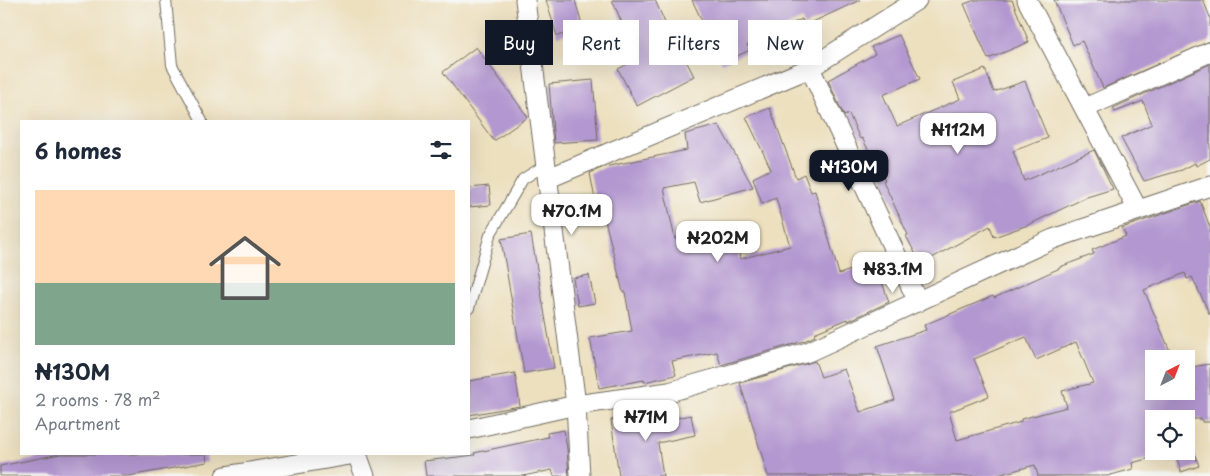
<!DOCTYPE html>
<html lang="en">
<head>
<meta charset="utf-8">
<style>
	:root { --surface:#fff; --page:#f6f6f7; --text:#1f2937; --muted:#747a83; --line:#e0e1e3; --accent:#111827 }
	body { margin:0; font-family:"Playpen Sans",sans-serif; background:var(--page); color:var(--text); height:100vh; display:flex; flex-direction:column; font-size:19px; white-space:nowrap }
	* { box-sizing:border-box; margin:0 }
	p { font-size:16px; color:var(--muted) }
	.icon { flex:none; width:28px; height:28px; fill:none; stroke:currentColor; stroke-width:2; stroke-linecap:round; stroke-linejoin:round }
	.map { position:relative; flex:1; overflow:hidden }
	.details { position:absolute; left:20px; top:120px; width:450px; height:335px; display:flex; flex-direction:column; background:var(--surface); border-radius:0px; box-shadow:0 5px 20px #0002 }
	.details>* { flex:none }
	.hud { position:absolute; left:485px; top:20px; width:475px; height:45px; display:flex; gap:10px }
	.needle { width:32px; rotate:42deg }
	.buttons { position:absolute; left:1145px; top:350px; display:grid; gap:10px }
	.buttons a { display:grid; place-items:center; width:50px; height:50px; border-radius:0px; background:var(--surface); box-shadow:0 5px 20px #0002; font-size:25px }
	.price { position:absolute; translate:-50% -42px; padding:0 11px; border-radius:10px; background:#fff; color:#222; font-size:16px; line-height:32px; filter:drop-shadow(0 1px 2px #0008) }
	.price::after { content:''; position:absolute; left:50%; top:30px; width:15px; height:11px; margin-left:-8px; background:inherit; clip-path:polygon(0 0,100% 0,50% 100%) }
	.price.selected { background:var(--accent); color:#fff }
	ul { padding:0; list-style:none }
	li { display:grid; align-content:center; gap:10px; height:265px; padding:0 15px }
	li+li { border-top:1px solid var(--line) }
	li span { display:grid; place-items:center; height:155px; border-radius:0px; color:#555 }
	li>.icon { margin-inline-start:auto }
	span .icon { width:90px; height:90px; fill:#fffc; stroke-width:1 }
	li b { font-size:21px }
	h2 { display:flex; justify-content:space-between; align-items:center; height:60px; padding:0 15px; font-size:21px }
	.tag { padding:0 18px; border-radius:0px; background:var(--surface); box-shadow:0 5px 20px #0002; font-size:18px; line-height:45px }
	.tag.selected { background:var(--accent); color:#fff }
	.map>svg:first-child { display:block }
</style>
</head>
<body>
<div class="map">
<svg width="1210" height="476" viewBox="0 0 1210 476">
	<rect width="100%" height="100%" fill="#f6f6f2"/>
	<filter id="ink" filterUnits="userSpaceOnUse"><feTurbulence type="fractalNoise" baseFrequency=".02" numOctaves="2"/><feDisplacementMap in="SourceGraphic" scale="10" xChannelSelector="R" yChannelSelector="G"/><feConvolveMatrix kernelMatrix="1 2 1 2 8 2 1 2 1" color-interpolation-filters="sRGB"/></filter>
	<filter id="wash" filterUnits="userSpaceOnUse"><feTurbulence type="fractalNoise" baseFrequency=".0096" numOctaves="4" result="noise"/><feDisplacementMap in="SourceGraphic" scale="20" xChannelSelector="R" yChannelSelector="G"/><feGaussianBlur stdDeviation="1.12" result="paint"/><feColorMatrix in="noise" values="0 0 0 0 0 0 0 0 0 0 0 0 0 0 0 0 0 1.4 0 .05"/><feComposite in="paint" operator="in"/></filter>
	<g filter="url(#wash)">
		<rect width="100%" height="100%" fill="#ede0bf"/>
		<g id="blocks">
			<g fill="#b397d0" fill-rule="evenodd">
				<polygon points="546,0 575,0 583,29 557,36"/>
				<polygon points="612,0 655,0 673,41 675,40 694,76 637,106 618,69 638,59"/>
				<polygon points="692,0 860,0 804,26 802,19 747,45 750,50 722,63"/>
				<polygon points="975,0 1012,0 1029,42 988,59 964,4"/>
				<polygon points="1054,0 1203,0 1210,17 1210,41 1103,88 1082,41 1073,45"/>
				<polygon points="899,35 920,79 883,95 897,126 960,99 953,82 985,69 994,92 1025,81 1048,138 1013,151 1024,181 1094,150 1113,189 1087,197 1028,225 994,237 990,226 921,264 906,236 908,235 883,181 885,180 862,138 860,139 849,114 844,116 828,80 875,54 871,47"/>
				<polygon points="476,47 528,117 494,141 443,72"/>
				<polygon points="1210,64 1210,159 1196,166 1195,163 1182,170 1144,181 1121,138 1152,124 1143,101 1115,112 1113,108"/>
				<polygon points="593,80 598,140 554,143 549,84"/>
				<polygon points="770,108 796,178 804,174 811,192 815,191 839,274 875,262 889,302 848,321 848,319 814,333 815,336 804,341 721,365 717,352 672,361 676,375 644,382 644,380 599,388 590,338 632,331 625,292 623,292 602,208 597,210 590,173 604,167 687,150 685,134 719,125 753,187 700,202 694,182 664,188 675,239 697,234 698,239 735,232 740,259 790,246 776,198 762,204 753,178 771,169 746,117"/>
				<polygon points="489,186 491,205 469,207 469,188"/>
				<path d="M1200,201L1210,227V315L1192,277L1187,279L1185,273L1144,290L1170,351L1154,357V391H1196L1191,367L1210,364V422H1202V419H1154V457L1132,463L1133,469L1107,476H1038L1035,465L994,476H768L740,383L815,361L821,377L844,369L860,412L895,400L877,346L926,330L924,325L993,296L994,298L1060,268V267L1094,254L1092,250L1126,236L1122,228ZM1026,337L1036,360L1076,342L1093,383L1062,391L1067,407L1021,419V422L957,440L949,412L989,396L974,359Z"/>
				<polygon points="531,234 554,368 524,373 501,239"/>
				<polygon points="589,275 595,303 578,306 573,278"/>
				<polygon points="515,373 520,406 469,415 469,381"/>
				<polygon points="654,414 655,422 691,415 695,435 658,443 663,476 619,476 611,420"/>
				<polygon points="564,430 567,449 569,476 554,476 552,470 523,476 426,476 424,461 475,455 474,453 548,437 547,433"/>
				<polygon points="1193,450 1199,466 1181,472 1176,455"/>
				<polygon points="60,454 206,454 207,462 129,476 0,476 0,466"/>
			</g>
		</g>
	</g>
	<g filter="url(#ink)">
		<use href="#blocks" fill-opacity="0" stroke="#6f6a5f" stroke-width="1"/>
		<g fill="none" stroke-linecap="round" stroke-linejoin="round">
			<g stroke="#6f6a5f" stroke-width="12">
				<g id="service">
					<polyline points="166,0 172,65 202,121"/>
					<polyline points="469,308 490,235 523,179 547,164"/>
				</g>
			</g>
			<g stroke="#6f6a5f" stroke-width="21">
				<g id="minor">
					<polyline points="525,0 576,405 580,476"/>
					<polyline points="1027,0 1138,210"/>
					<polyline points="810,68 918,302"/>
					<polyline points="1085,108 1210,52"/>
					<polyline points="549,178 810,68 917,0"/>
					<polyline points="469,429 576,405 669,392 808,352 1053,239 1210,186"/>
					<polyline points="357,454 365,476"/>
					<polyline points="225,476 356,454"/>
				</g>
			</g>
			<use href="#service" stroke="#fff" stroke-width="10"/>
			<use href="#minor" stroke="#fff" stroke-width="19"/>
		</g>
	</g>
</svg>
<div class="buttons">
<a><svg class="needle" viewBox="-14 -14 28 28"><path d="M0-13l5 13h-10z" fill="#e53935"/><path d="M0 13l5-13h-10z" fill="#747a83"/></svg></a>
<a><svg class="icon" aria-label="locate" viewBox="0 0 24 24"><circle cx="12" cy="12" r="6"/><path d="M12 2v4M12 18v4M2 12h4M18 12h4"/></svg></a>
</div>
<b class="price" style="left:958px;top:155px">₦112M</b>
<b class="price selected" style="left:849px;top:192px">₦130M</b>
<b class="price" style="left:572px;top:236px">₦70.1M</b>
<b class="price" style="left:718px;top:263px">₦202M</b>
<b class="price" style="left:893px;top:294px">₦83.1M</b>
<b class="price" style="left:646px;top:442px">₦71M</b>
<div class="hud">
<a class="tag selected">Buy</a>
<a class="tag">Rent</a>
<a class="tag">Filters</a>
<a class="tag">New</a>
</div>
<section class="details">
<h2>6 homes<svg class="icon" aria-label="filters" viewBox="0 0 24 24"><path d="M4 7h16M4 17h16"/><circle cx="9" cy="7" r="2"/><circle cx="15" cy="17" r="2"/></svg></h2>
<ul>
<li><span style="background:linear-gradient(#ffd9b3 60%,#7fa58c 0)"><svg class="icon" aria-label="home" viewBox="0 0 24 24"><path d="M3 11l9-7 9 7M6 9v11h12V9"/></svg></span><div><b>₦130M</b><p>2 rooms · 78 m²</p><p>Apartment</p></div></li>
</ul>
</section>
</div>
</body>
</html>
